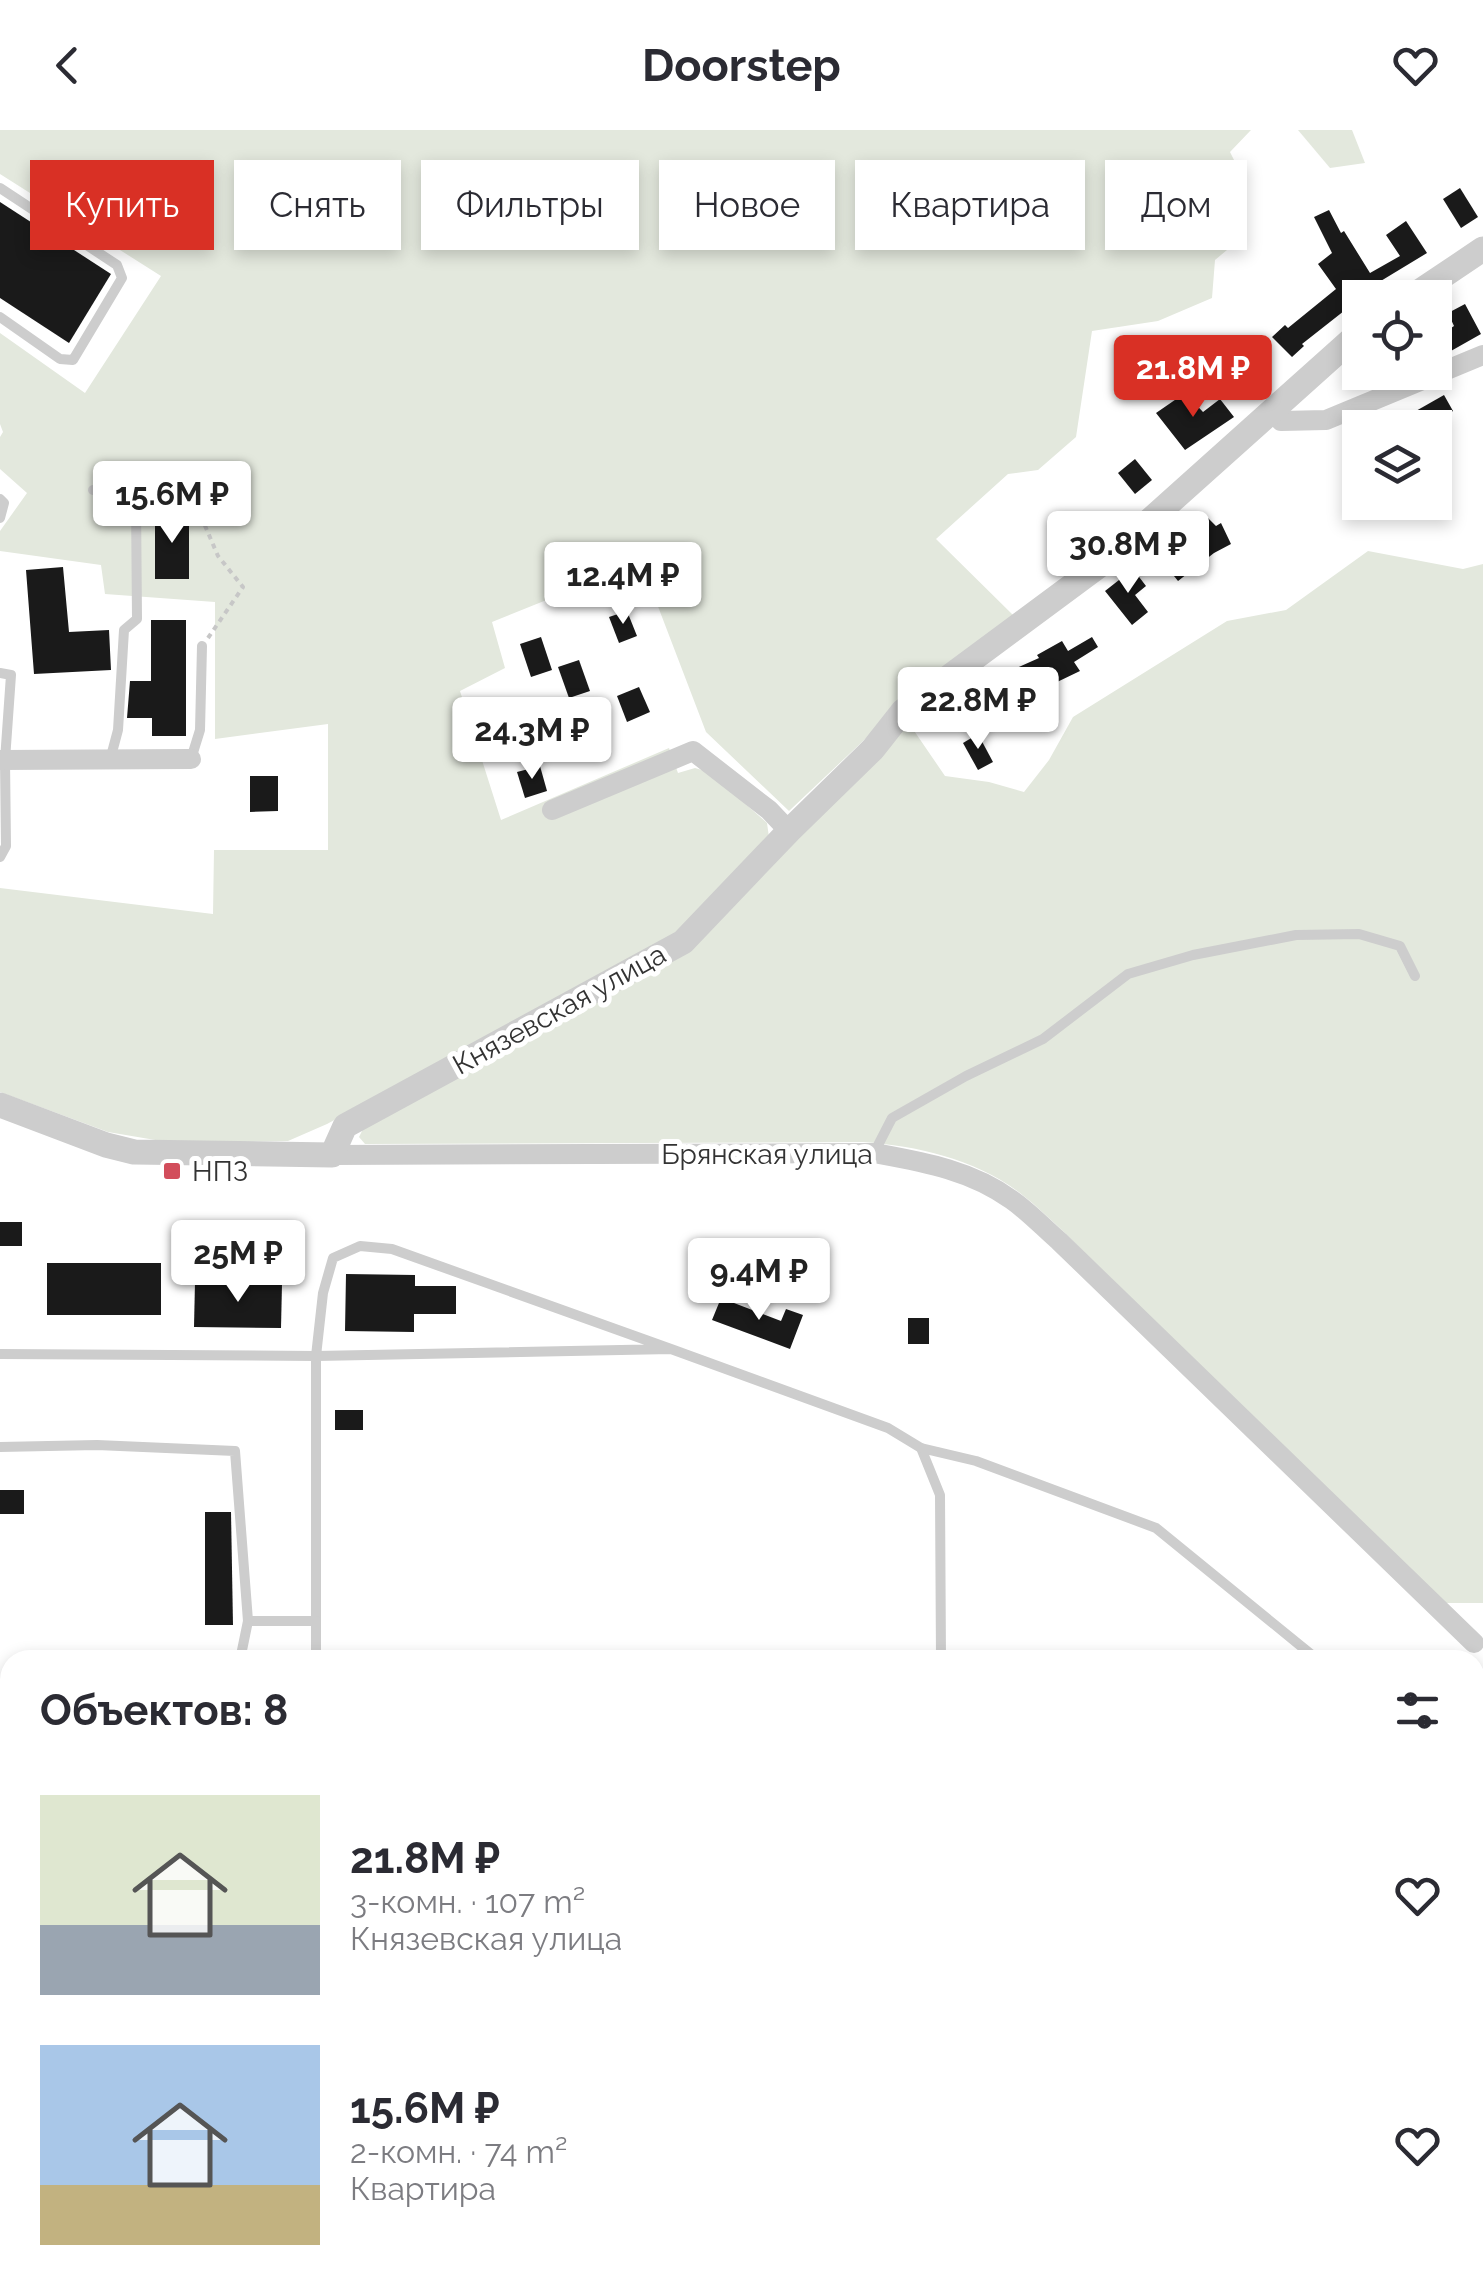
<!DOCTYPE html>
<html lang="ru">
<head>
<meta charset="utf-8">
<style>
	:root { --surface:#fff; --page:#f7f7f7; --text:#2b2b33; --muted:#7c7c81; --accent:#d93025 }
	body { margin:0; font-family:Raleway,sans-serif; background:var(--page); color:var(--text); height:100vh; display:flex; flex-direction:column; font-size:38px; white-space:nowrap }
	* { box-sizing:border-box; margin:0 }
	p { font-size:32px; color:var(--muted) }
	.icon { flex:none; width:55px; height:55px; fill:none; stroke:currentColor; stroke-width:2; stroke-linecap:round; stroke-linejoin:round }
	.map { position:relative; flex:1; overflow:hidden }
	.drawer { position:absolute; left:0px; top:1520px; width:1485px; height:640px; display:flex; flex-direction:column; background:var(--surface); border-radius:30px 30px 0 0; box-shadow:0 5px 15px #0003 }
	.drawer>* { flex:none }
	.guide { position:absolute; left:30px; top:30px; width:1425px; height:90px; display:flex; gap:20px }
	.controls { position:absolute; left:1342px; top:150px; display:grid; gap:20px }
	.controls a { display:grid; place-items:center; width:110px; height:110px; border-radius:0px; background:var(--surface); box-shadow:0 5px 15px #0003; font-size:50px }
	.price { position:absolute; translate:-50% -85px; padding:0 22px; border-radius:10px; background:#fff; color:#222; font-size:32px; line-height:65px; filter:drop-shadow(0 2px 5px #0008) }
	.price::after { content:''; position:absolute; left:50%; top:60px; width:30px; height:22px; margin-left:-15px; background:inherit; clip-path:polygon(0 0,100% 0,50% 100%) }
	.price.selected { background:var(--accent); color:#fff }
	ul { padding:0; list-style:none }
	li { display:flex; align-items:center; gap:30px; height:250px; padding:0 40px }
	li span { display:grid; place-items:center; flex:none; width:280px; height:200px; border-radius:0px; color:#555 }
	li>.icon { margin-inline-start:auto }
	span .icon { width:120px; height:120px; fill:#fffc; stroke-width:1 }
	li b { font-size:42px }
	h2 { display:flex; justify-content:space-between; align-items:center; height:120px; padding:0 40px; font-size:42px }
	.tag { padding:0 35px; border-radius:0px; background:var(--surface); box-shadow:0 5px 15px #0003; font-size:35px; line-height:90px }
	.tag.selected { background:var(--accent); color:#fff }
	header { display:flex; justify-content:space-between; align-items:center; height:130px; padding:0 40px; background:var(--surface); font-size:45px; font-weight:700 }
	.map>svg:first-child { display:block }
</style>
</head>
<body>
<header><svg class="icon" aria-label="back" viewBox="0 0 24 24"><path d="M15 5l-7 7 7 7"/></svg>Doorstep<svg class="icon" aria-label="heart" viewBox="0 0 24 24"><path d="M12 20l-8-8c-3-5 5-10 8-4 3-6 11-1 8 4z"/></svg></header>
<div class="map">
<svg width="1483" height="2160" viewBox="0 0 1483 2160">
	<rect width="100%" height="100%" fill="#fff"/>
	<g fill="#e3e8dd">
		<polygon points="0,0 1251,0 1230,22 1245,52 1221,82 1245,105 1215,130 1212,168 1158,191 1092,201 1076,307 1038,340 1008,344 936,409 1013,485 899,577 789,681 706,602 641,432 492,492 505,538 460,561 501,690 669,618 678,643 695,638 709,642 767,693 769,707 677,804 327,994 288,1011 173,1013 108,1002 0,962 0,758 213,784 214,720 328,720 328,594 215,609 215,472 105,464 101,435 0,421 0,401 27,363 0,339 0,307 3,302 0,294 0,203 85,263 161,146 0,44"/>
		<polygon points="1298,0 1352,0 1365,33 1330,38"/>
		<path d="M1368,421L1463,439L1483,434V1473H1442L1067,1105C1052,1091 1037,1076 1020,1063C975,1029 918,1016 863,1012L365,1014L359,1007L365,995L689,818L906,589L945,646L989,652L1024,662L1049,630L1073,587L1227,491L1286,480Z"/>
	</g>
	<g fill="#1a1a1a">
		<polygon points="1460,58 1478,87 1461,98 1443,69"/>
		<polygon points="0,72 111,144 69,213 0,168"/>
		<polygon points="1329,80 1341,103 1344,101 1370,143 1400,126 1386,105 1406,91 1427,123 1361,163 1363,166 1302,214 1304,216 1292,227 1272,207 1285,195 1288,198 1336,159 1318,134 1332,123 1314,87"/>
		<polygon points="1465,174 1481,204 1435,230 1435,209 1454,196 1448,183"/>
		<polygon points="1253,226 1270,248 1256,259 1239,237"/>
		<polygon points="1185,263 1203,282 1220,269 1234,287 1185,320 1156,283"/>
		<polygon points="1444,265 1453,281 1423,298 1386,298"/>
		<polygon points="1135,329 1152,350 1135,364 1118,343"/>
		<rect x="155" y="382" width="34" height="67"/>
		<polygon points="1207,387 1216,396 1221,393 1231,414 1214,423 1178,451 1158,426"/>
		<polygon points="63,437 69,502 109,500 111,540 34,544 26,440"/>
		<polygon points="1133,439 1146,456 1135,465 1148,482 1132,495 1105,461"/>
		<polygon points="627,481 637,506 619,513 609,487"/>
		<polygon points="151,490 186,490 186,606 152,606 152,588 127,588 130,551 151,551"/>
		<polygon points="541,507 552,540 531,547 520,514"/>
		<polygon points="1092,507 1098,517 1074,532 1080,541 1001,579 988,551 1039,528 1037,525 1062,511 1068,521"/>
		<polygon points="579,530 590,561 569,568 558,537"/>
		<polygon points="639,557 650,582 627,592 617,566"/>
		<polygon points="978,604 993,632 978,640 963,613"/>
		<polygon points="540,636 547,661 525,668 517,642"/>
		<polygon points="250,646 278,646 278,681 250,682"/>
		<rect x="0" y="1092" width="22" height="24"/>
		<rect x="47" y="1133" width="114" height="52"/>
		<polygon points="346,1144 415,1145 415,1156 456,1156 456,1184 414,1184 414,1202 345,1201"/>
		<polygon points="195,1152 282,1154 281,1198 194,1197"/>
		<polygon points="721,1168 781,1191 786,1179 803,1185 790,1219 712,1190"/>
		<rect x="908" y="1188" width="21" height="26"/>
		<rect x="335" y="1280" width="28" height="20"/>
		<rect x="0" y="1360" width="24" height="24"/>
		<polygon points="205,1382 231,1382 233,1495 205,1495"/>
	</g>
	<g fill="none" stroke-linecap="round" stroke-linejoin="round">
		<polyline stroke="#c7c7c7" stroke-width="4" stroke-dasharray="5 5" stroke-linecap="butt" points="197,377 218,426 243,457 208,508"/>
		<g stroke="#cdcdcd" stroke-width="10">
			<polyline points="0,58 117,135 122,148 73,230 60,229 0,187"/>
			<polyline points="93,360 136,371 187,370"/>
			<polyline points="0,369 4,373 0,388"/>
			<polyline points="0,543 11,545 5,630 6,716 0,727"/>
			<polyline points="191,629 200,600 202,516"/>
			<polyline points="110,630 118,600 124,500 137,489 136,371"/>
			<polyline points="874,1023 892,988 966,946 1043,909 1128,844 1193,825 1296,805 1359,804 1400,816 1415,846"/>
			<polyline points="671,1219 392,1119 360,1116 333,1128 323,1163 316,1226 671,1219 888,1298 921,1318 940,1365 941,1530"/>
			<polyline points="0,1224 316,1226 316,1530"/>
			<polyline points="0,1317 97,1315 235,1321 248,1491 316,1491"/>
			<polyline points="921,1318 976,1331 1156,1398 1318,1530"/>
			<polyline points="240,1530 248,1491"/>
			<polyline points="0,1624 10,1624"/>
			<polyline points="1475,1732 1483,1734"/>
			<polyline points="0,1733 10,1733"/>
			<polyline points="0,1784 10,1784"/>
			<polyline points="0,2129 10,2128"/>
			<polyline points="319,2150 319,2160"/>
			<polyline points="945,2150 945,2160"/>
			<polyline points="1323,2150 1324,2160"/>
			<polyline points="1182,2160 1182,2150"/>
		</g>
		<g stroke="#cdcdcd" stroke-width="20">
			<polyline points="1272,281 1281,291 1326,290 1483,225"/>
			<polyline points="0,630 191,629"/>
			<polyline points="552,680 693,621 769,680 789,701"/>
			<path d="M332,1025L874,1023C923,1032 971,1040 1012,1070C1029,1082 1044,1098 1059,1111L1474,1513"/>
		</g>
		<g stroke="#cdcdcd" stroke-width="25">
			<polyline points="1410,168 1483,119"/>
			<polyline points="0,975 106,1015 134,1022 332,1025 345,996 683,812 789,701 873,619 903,581 1100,435 1360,202"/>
		</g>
	</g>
	<rect fill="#d24d5b" stroke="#fff" stroke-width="4" x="162" y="1031" width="20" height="20" rx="5"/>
	<g text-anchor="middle" stroke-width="10" stroke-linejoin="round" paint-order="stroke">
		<g font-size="28" fill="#333" stroke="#fff">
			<text transform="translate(559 879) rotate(-29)" y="10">Князевская улица</text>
			<text x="767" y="1034">Брянская улица</text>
		</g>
		<g font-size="28" fill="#333" stroke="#fff" text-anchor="start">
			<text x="192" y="1051">НПЗ</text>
		</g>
	</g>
</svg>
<div class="controls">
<a><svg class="icon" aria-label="locate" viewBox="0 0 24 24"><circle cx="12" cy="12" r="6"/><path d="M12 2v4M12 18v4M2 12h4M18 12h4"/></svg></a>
<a><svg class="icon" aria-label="layers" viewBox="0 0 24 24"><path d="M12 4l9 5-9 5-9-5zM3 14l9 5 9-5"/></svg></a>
</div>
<b class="price selected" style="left:1193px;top:290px">21.8M ₽</b>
<b class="price" style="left:172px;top:416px">15.6M ₽</b>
<b class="price" style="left:1128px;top:466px">30.8M ₽</b>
<b class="price" style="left:623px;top:497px">12.4M ₽</b>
<b class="price" style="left:978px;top:622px">22.8M ₽</b>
<b class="price" style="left:532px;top:652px">24.3M ₽</b>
<b class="price" style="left:238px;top:1175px">25M ₽</b>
<b class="price" style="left:759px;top:1193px">9.4M ₽</b>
<div class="guide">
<a class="tag selected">Купить</a>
<a class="tag">Снять</a>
<a class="tag">Фильтры</a>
<a class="tag">Новое</a>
<a class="tag">Квартира</a>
<a class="tag">Дом</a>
</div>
<section class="drawer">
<h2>Объектов: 8<svg class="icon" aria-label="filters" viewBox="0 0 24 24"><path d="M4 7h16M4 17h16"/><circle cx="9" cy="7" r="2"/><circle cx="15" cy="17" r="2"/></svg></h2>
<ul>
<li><span style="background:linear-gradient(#dfe7d0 65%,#9aa5b1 0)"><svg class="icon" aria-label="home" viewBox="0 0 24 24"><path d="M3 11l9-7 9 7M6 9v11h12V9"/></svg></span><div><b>21.8M ₽</b><p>3-комн. · 107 m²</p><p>Князевская улица</p></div><svg class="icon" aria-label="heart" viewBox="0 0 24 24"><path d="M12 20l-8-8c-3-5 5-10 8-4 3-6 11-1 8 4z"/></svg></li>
<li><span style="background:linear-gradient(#a9c7e8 70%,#c2b280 0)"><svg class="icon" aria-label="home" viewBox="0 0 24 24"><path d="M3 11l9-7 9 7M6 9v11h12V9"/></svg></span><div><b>15.6M ₽</b><p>2-комн. · 74 m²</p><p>Квартира</p></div><svg class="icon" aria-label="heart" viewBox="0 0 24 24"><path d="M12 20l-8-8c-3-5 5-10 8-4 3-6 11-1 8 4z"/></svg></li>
</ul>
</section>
</div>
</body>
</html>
